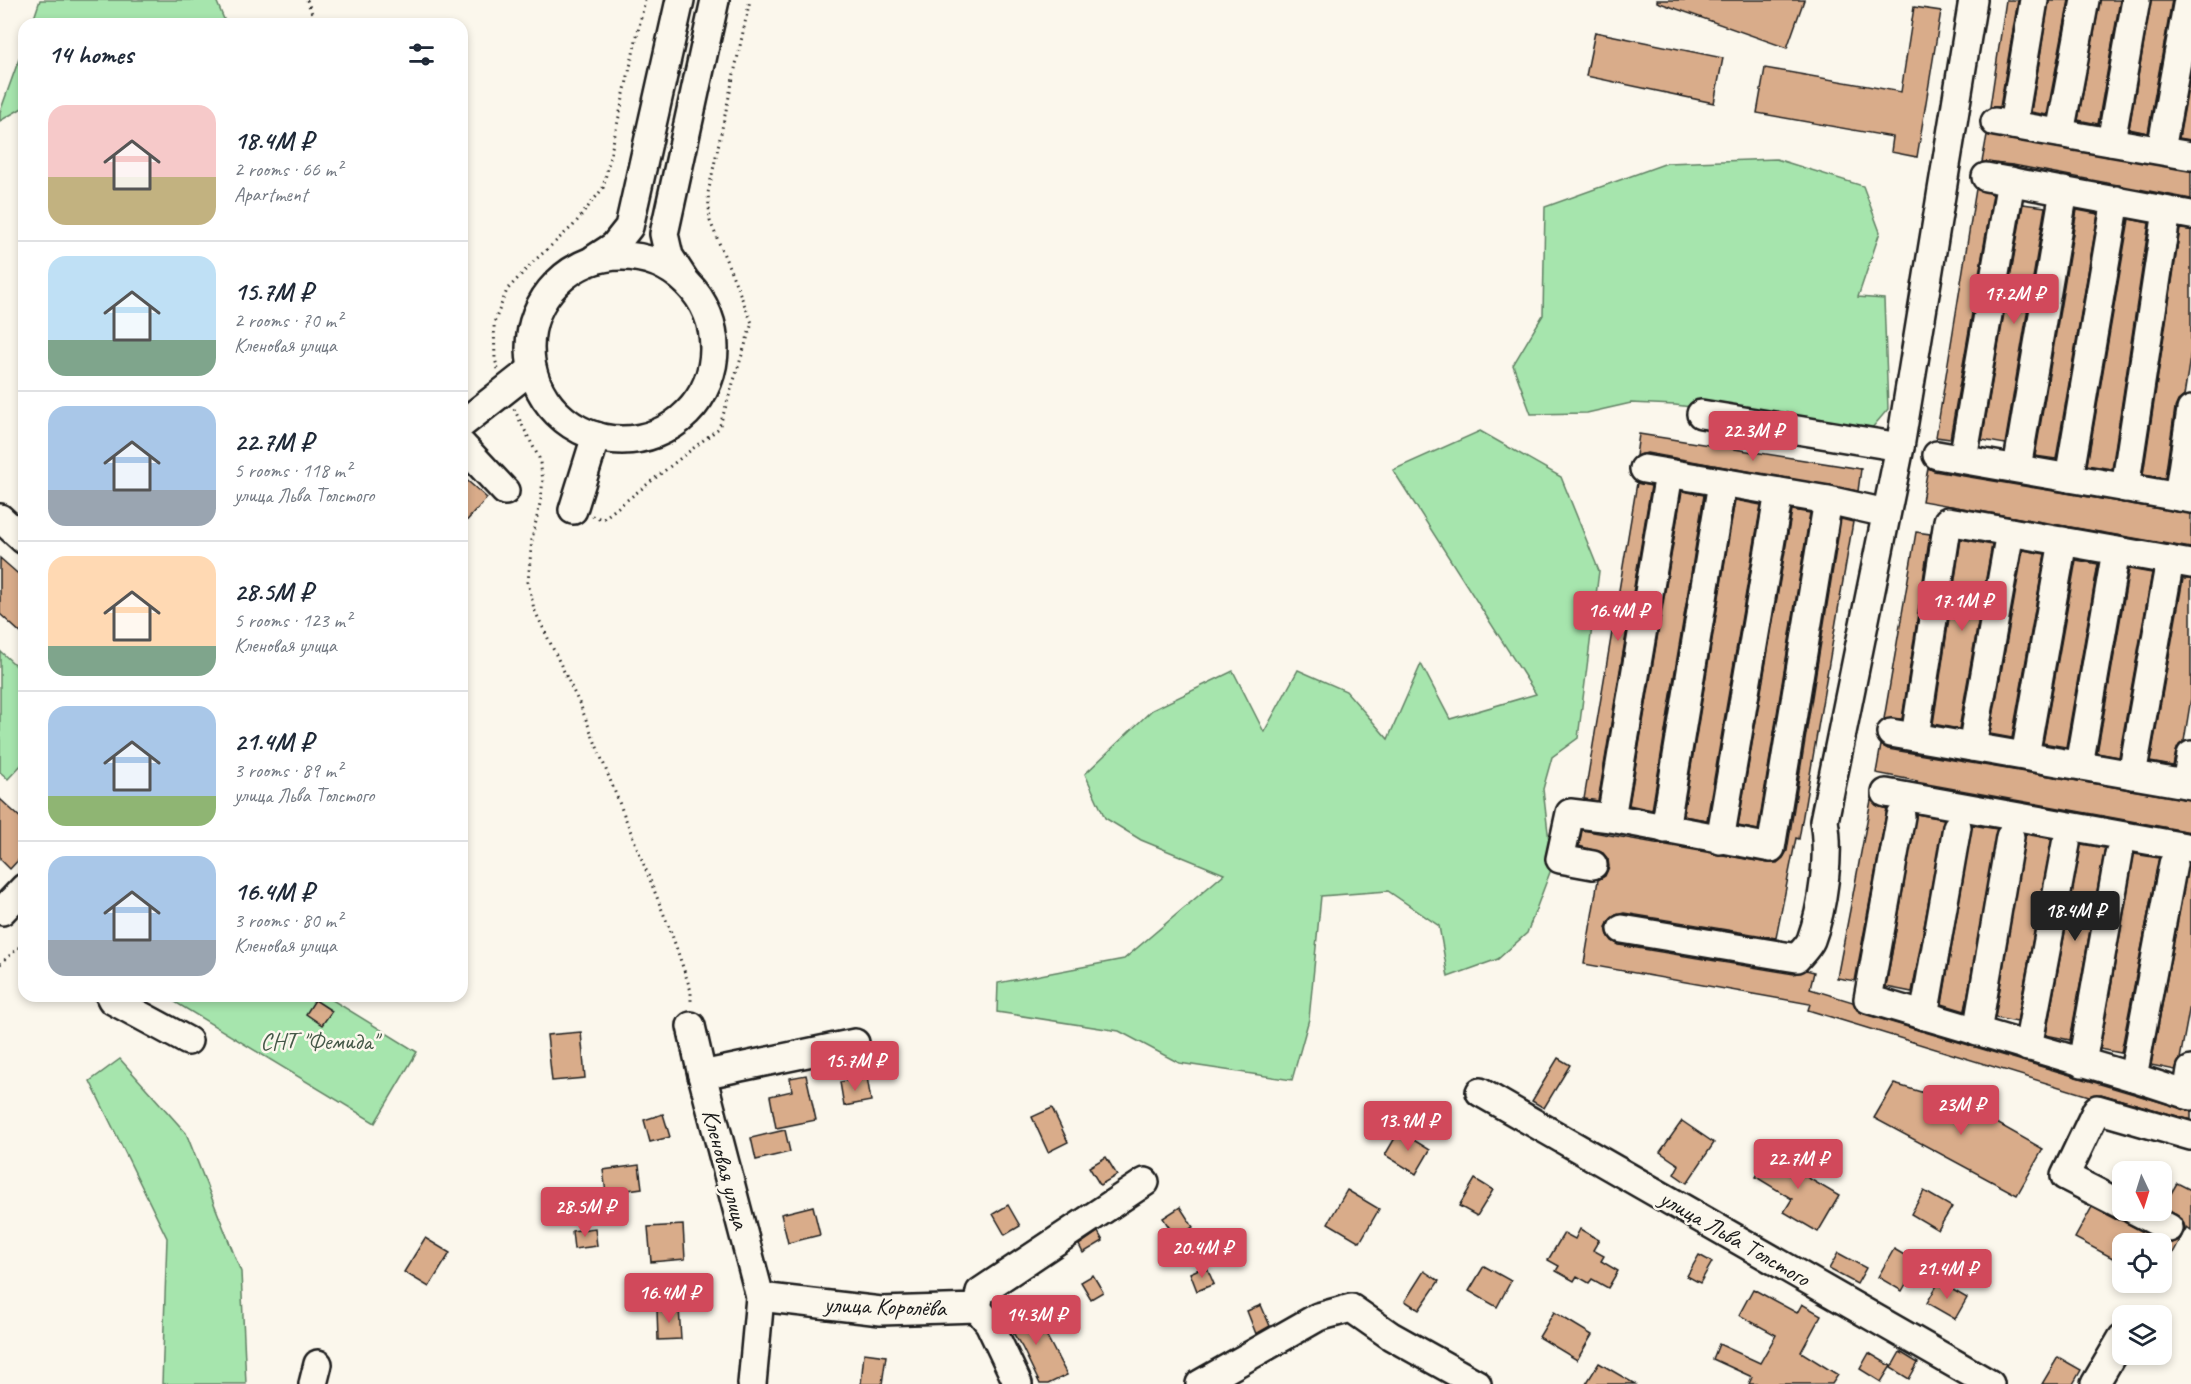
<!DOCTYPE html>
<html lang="en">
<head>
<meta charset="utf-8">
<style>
	:root { --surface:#fff; --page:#f2f2f3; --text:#1f2937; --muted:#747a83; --line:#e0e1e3; --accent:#d1495b }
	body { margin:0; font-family:Caveat,sans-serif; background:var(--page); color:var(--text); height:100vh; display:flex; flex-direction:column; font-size:22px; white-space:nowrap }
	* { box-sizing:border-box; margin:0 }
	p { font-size:20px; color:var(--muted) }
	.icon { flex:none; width:33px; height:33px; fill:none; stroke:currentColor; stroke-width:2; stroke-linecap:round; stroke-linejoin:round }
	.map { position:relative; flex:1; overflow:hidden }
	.details { position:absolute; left:18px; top:18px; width:450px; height:984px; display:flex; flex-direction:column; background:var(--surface); border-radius:18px; box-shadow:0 3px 9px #0003 }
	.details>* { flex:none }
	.needle { width:39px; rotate:176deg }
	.controls { position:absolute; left:2112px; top:1161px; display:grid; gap:12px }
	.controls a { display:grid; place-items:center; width:60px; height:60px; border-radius:12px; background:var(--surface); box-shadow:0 3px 9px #0003; font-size:30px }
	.price { position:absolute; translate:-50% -51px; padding:0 14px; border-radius:6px; background:var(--accent); color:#fff; font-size:20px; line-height:39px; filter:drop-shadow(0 2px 3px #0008) }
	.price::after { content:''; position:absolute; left:50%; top:36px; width:18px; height:14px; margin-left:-9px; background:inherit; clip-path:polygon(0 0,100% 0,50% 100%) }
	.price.active { background:#222; color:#fff }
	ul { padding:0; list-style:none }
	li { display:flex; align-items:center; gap:18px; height:150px; padding:0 30px }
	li+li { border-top:2px solid var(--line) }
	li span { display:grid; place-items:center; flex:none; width:168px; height:120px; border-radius:18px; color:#555 }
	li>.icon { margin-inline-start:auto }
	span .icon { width:72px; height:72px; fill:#fffc; stroke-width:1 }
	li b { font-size:26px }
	h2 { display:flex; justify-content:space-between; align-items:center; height:72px; padding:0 30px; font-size:26px }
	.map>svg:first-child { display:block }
</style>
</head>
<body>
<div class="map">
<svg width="2191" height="1384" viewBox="0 0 2191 1384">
	<rect width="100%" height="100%" fill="#fbf7ec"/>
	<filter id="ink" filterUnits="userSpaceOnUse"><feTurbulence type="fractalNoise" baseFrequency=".0167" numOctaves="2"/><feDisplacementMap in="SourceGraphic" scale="12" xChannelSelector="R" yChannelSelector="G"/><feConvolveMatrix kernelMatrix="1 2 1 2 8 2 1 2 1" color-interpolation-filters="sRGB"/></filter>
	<g filter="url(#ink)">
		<g fill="#a6e5ad" stroke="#618064" stroke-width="1.5">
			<polygon points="40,0 216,0 226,24 32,24"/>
			<polygon points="24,45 24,107 0,121 0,112"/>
			<polygon points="1776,159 1863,186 1880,232 1858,297 1884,299 1888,409 1871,429 1675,405 1631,403 1587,413 1531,414 1513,365 1543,315 1545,207 1667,163"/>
			<polygon points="1480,431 1561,477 1599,571 1578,738 1552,757 1543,789 1552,867 1527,933 1498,959 1448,977 1439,926 1388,891 1321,896 1309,1019 1292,1080 1179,1063 1119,1031 997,1012 998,983 1124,959 1224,874 1141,840 1105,818 1085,774 1152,710 1233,671 1264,732 1298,670 1346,691 1388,739 1421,664 1450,719 1536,694 1393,470"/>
			<polygon points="0,651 24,673 24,762 8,779 0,772"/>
			<polygon points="165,996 326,996 417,1052 375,1123"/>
			<polygon points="120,1059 186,1133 241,1272 246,1384 162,1384 167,1238 90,1081"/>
		</g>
		<g fill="#d9ac8a" stroke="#1c1c1c" stroke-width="1.5">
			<polygon points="1657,0 1804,0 1787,48 1657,2"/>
			<polygon points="2006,0 2018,0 2000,107 1990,107"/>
			<polygon points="2049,0 2069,0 2047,115 2031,112"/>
			<polygon points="2100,0 2120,0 2098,124 2078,120"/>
			<polygon points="2151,0 2172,0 2148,133 2129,129"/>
			<polygon points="1914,7 1941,11 1917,157 1891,152 1893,137 1757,113 1765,68 1901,92"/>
			<polygon points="1595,32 1723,58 1714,103 1586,76"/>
			<polygon points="2191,72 2191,140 2179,138"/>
			<polygon points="1987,135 2191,171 2191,199 2013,165 1982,162"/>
			<polygon points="1976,189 1993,194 1950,439 1936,437"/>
			<polygon points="2023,204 2045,207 2005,444 1982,440"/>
			<polygon points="2077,210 2098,214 2056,459 2035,456"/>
			<polygon points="2129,219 2149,223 2112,469 2087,465"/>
			<polygon points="2180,229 2191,230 2191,351 2184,396 2178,401 2175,408 2165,478 2143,475"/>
			<polygon points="1639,434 1861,469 1858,491 1647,453 1636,456"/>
			<polygon points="1928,468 1934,471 2191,514 2191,548 1922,501"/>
			<polygon points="462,476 487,498 462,526"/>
			<polygon points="1637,483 1651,486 1598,801 1584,799"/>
			<polygon points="1682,491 1704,495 1652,810 1629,805"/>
			<polygon points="1735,500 1761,505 1707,820 1683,816"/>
			<polygon points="1792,510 1810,513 1758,830 1738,826"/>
			<polygon points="1841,519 1853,522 1799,839 1796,838 1776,938 1624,913 1616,915 1610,920 1606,927 1608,935 1612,941 1619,945 1794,974 1806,970 1814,972 1810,989 1853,1002 1857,1010 1864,1014 2191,1111 2191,1120 2101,1094 2089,1096 1808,1010 1810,1004 1584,964 1598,880 1605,876 1609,867 1608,859 1603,853 1579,846 1582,830 1768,863 1777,863 1783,858 1787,851"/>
			<polygon points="1916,532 1930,534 1902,719 1884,719"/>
			<polygon points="1961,539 1992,545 1959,729 1933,724"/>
			<polygon points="2023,550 2045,554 2012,738 1990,734"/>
			<polygon points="0,558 24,579 24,636 0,614"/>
			<polygon points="2076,560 2098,564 2066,747 2043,743"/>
			<polygon points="2129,569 2152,573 2119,757 2097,753"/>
			<polygon points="2183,579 2191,579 2191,698 2184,741 2179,745 2176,752 2173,766 2150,762"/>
			<polygon points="1881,745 1888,749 2191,800 2191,832 1916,782 1917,781 1876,773"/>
			<polygon points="0,799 24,821 24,854 10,869 0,859"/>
			<polygon points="1871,800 1876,805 1887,809 1855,981 1837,978"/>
			<polygon points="1916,814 1944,819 1912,992 1886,987"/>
			<polygon points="1972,825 1997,829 1965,1011 1942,1004"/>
			<polygon points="2025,834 2052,839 2017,1022 1995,1018"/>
			<polygon points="2081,844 2105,848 2070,1040 2046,1035"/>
			<polygon points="2134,854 2159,858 2121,1053 2100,1049"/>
			<polygon points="2191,863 2191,1000 2180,1059 2175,1070 2151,1065 2188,864"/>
			<polygon points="315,1000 332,1011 322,1025 306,1014"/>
			<polygon points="581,1032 585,1078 552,1081 547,1035"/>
			<polygon points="1558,1058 1570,1065 1544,1108 1532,1101"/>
			<polygon points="806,1075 816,1120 776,1128 770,1096 792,1091 790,1078"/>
			<polygon points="867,1077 871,1101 844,1106 840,1082"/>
			<polygon points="1894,1084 1965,1105 2043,1149 2017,1195 1874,1118"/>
			<polygon points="1052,1108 1068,1142 1048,1152 1032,1117"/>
			<polygon points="663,1114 670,1137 650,1142 644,1120"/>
			<polygon points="1682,1121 1714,1143 1687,1183 1674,1174 1679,1165 1660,1152"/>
			<polygon points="785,1130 790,1152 756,1160 751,1138"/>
			<polygon points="1399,1131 1430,1150 1416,1174 1385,1155"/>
			<polygon points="1776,1144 1795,1155 1788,1166 1839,1196 1818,1232 1784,1212 1792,1199 1756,1177"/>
			<polygon points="1106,1157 1117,1175 1100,1185 1089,1167"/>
			<polygon points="639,1165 642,1188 606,1193 603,1170"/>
			<polygon points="1475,1179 1493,1190 1477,1216 1459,1206"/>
			<polygon points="2177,1183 2191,1190 2191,1230 2187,1227 2183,1234 2185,1227 2182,1219 2163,1207"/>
			<polygon points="1347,1190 1379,1209 1360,1242 1328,1223"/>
			<polygon points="1924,1191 1952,1207 1938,1230 1911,1214"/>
			<polygon points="1008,1205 1020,1226 1005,1235 993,1214"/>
			<polygon points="813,1206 820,1235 788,1243 781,1214"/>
			<polygon points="1180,1207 1193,1227 1176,1238 1163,1218"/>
			<polygon points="2092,1207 2115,1219 2123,1221 2162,1242 2170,1244 2177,1241 2182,1236 2162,1274 2162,1244 2122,1244 2122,1263 2075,1238"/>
			<polygon points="683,1225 685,1259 651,1262 648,1227"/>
			<polygon points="595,1228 597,1246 574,1249 572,1231"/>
			<polygon points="1580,1229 1599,1240 1593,1250 1604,1256 1601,1261 1618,1271 1608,1288 1592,1279 1589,1283 1577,1276 1574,1281 1556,1271 1559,1266 1548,1260 1564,1233 1575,1239"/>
			<polygon points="1098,1232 1103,1241 1083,1253 1079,1245"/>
			<polygon points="425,1238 450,1253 429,1287 404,1272"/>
			<polygon points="1894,1249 1918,1263 1902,1291 1878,1277"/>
			<polygon points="1838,1253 1866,1268 1857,1284 1829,1269"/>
			<polygon points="1699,1255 1712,1262 1700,1283 1687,1276"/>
			<polygon points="1206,1266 1214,1284 1197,1291 1190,1273"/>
			<polygon points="1484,1266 1511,1281 1497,1307 1469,1291"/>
			<polygon points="1424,1271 1439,1281 1419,1310 1405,1301"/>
			<polygon points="1093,1275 1103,1292 1091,1299 1081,1282"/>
			<polygon points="1939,1282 1967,1298 1955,1319 1927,1303"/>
			<polygon points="1753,1289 1797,1313 1802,1304 1821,1315 1801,1352 1838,1375 1832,1384 1749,1384 1752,1377 1713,1359 1719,1344 1760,1363 1776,1335 1739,1315"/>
			<polygon points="1261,1305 1270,1326 1256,1334 1247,1311"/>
			<polygon points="1031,1306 1067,1375 1048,1384 1040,1384 1022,1347 1005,1320"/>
			<polygon points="679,1308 681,1339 658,1340 657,1309"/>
			<polygon points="1554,1312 1592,1335 1577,1360 1539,1337"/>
			<polygon points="1900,1352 1918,1363 1909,1379 1891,1368"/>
			<polygon points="864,1353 886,1356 882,1384 861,1384"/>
			<polygon points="1869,1353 1891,1366 1881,1382 1860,1369"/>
			<polygon points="2058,1357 2081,1370 2073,1384 2042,1384"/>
			<polygon points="1599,1363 1635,1384 1586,1384"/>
		</g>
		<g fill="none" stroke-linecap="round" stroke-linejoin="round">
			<g stroke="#1c1c1c" stroke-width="32">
				<g id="minor">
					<polyline points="1995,122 2191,156"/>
					<polyline points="2013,125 2034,0"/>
					<polyline points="2060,133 2085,0"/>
					<polyline points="2111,142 2136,0"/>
					<polyline points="2161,150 2188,0"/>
					<polyline points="1986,177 2191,215"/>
					<circle cx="622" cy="348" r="92"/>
					<polyline points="594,259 614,246 629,227 680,0"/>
					<polyline points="684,279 669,256 664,234 715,0"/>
					<polyline points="1701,414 1900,447"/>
					<polyline points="462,424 532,369"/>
					<polyline points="462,445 505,491"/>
					<polyline points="1937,455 2191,499"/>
					<polyline points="1963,459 2011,181"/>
					<polyline points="2017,468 2064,191"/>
					<polyline points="1644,469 1828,500 1886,513"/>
					<polyline points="2069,478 2116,200"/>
					<polyline points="2125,488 2167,211"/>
					<polyline points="2178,497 2191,410"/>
					<polyline points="573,510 596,436"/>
					<polyline points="0,518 24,540"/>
					<polyline points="1891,733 2191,785"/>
					<polyline points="1915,737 1948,521 2191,564"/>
					<polyline points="1972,747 2010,532"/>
					<polyline points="2025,756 2063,541"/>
					<polyline points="2079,765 2116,551"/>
					<polyline points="2132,775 2170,560"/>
					<polyline points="2186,784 2191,755"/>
					<polyline points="1886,793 2191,848"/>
					<polyline points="1901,816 1868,999 2133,1077 2191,1096"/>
					<polyline points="1611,818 1669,474"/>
					<polyline points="1665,829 1722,483"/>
					<polyline points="1720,840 1779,492"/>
					<polyline points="1593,865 1560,859 1570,813 1611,818 1771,848 1828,500"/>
					<polyline points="0,909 2,911 24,888"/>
					<path d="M1622,929L1797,958C1801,953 1808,947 1811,940C1823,908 1830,854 1824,821L1900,447L1973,0"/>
					<polyline points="110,996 112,1000 188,1041"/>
					<polyline points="1924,1016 1957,827"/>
					<polyline points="691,1026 702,1075 760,1297 752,1384"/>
					<polyline points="1977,1032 2010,837"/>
					<polyline points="2028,1047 2066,844"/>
					<polyline points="2082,1063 2119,854"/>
					<polyline points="702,1075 855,1043"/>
					<polyline points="2133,1077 2173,864"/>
					<polyline points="1480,1092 1990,1384"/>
					<polyline points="2187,1095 2191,1070"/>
					<polyline points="2122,1205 2065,1176 2097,1109 2191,1136"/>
					<polyline points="2134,1210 2169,1228"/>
					<polyline points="760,1297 881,1311 977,1308 980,1292 1145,1182"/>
					<polyline points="977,1308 989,1323 1018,1384"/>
					<polyline points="313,1384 318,1364"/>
					<polyline points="1200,1384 1318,1317 1351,1308 1391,1336 1477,1384"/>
					<polyline points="2095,1384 2122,1338"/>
				</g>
			</g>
			<g stroke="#1c1c1c" stroke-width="3" stroke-dasharray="1.5 4.5" stroke-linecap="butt">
				<polyline points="307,0 316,24"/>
				<polyline points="498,369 495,359 494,323 507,290 534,261 573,226 603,188 645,0"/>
				<polyline points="514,409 539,458 543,479 541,499 532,539 528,582 534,609 581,707 672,935 691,991 691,1005"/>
				<polyline points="592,516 603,519 719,428 752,323 710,221 708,193 750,0"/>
				<polyline points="0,964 24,943"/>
			</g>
			<use href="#minor" stroke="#fbf7ec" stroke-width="27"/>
		</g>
	</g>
	<g text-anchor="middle" stroke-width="5" stroke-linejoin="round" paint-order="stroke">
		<g font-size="24" fill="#455848" stroke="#fbf7ec">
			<text x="319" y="1049">СНТ "Фемида"</text>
		</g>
		<g font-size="24" fill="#1c1c1c" stroke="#fbf7ec">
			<text transform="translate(726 1169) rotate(75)" y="8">Кленовая улица</text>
			<text transform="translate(1735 1238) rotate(30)" y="8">улица Льва Толстого</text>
			<text transform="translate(885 1306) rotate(2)" y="8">улица Королёва</text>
		</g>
	</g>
</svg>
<div class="controls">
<a><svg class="needle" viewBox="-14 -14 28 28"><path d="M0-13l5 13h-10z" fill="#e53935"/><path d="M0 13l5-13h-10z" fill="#747a83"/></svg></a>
<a><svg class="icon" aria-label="locate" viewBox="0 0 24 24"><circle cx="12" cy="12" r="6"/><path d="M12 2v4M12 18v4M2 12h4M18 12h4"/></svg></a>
<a><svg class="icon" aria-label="layers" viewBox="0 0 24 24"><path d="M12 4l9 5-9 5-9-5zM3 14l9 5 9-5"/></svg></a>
</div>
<b class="price" style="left:2014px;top:325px">17.2M ₽</b>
<b class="price" style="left:1753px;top:462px">22.3M ₽</b>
<b class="price" style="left:1962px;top:632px">17.1M ₽</b>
<b class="price" style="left:1618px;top:642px">16.4M ₽</b>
<b class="price active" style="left:2075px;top:942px">18.4M ₽</b>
<b class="price" style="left:855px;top:1092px">15.7M ₽</b>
<b class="price" style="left:1961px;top:1136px">23M ₽</b>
<b class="price" style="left:1408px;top:1152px">13.9M ₽</b>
<b class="price" style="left:1798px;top:1190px">22.7M ₽</b>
<b class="price" style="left:585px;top:1238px">28.5M ₽</b>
<b class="price" style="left:1202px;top:1279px">20.4M ₽</b>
<b class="price" style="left:1947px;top:1300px">21.4M ₽</b>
<b class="price" style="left:669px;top:1324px">16.4M ₽</b>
<b class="price" style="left:1036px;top:1346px">14.3M ₽</b>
<section class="details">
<h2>14 homes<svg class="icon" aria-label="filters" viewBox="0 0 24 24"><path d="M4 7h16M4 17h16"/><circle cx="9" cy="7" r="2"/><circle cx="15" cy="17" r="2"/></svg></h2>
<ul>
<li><span style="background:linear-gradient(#f6c9c9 60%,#c2b280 0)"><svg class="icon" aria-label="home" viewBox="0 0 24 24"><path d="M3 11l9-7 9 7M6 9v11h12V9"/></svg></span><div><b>18.4M ₽</b><p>2 rooms · 66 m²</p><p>Apartment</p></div></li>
<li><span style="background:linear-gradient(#bfe0f5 70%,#7fa58c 0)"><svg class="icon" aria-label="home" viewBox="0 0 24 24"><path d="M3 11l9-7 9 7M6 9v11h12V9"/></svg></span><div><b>15.7M ₽</b><p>2 rooms · 70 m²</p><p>Кленовая улица</p></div></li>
<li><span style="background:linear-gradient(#a9c7e8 70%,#9aa5b1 0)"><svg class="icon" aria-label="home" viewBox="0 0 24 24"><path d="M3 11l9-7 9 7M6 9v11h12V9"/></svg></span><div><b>22.7M ₽</b><p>5 rooms · 118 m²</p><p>улица Льва Толстого</p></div></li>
<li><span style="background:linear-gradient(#ffd9b3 75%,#7fa58c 0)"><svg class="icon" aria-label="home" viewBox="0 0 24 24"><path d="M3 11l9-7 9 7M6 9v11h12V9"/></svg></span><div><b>28.5M ₽</b><p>5 rooms · 123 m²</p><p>Кленовая улица</p></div></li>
<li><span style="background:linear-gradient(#a9c7e8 75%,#8fb573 0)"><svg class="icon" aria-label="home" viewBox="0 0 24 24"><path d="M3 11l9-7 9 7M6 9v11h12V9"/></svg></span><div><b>21.4M ₽</b><p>3 rooms · 89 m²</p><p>улица Льва Толстого</p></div></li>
<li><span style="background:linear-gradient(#a9c7e8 70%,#9aa5b1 0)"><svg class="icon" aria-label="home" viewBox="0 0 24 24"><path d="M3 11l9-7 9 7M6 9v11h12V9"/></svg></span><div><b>16.4M ₽</b><p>3 rooms · 80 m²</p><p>Кленовая улица</p></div></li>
</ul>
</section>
</div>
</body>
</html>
